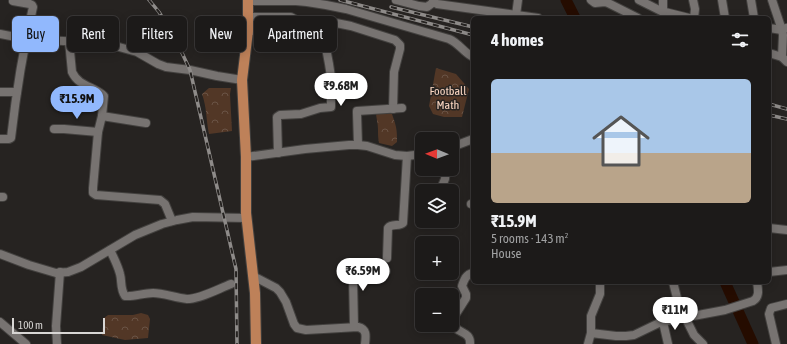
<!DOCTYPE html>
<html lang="en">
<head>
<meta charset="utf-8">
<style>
	:root { --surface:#1c1a19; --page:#252322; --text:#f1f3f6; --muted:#a0a1a2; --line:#3a3838; --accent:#91b8fd }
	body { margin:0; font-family:"Asap Condensed",sans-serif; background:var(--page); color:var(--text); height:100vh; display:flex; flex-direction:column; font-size:15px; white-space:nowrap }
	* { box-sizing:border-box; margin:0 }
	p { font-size:13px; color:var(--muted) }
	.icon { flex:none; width:22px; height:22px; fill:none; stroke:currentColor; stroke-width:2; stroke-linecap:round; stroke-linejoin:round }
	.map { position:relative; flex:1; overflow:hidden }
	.details { position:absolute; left:471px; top:16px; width:300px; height:268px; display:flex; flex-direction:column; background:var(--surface); border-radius:6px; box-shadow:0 2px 10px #0003,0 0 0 1px var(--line) }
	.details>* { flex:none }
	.hud { position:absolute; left:12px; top:16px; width:380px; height:36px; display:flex; gap:8px }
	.needle { width:26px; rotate:271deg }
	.controls { position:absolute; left:415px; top:132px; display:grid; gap:8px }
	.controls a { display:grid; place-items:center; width:44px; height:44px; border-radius:6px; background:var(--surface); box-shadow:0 2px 10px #0003,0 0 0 1px var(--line); font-size:20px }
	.scale { position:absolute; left:12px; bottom:10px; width:93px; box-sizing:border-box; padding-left:4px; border:2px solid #d8d6d4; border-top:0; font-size:11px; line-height:14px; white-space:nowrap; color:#d8d6d4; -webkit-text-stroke:3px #262321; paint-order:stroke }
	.price { position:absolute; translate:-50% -34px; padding:0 9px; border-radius:14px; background:#fff; color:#222; font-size:13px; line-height:26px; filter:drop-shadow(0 1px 2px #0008) }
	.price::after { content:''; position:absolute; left:50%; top:24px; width:12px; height:9px; margin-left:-6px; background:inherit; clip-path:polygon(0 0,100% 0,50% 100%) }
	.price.current { background:var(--accent); color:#111 }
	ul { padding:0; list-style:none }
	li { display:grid; align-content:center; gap:8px; height:212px; padding:0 20px }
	li span { display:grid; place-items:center; height:124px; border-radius:6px; color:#555 }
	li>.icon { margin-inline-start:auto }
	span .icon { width:72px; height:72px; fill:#fffc; stroke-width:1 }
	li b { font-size:17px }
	h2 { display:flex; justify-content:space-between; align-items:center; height:48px; padding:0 20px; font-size:17px }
	.pill { padding:0 14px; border-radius:6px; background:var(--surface); box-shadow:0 2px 10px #0003,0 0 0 1px var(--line); font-size:14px; line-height:36px }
	.pill.current { background:var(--accent); color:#111 }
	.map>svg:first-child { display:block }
</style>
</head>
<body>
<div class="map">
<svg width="787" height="344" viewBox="0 0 787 344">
	<defs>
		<pattern id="park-crowns" width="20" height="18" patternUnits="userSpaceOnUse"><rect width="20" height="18" fill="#523726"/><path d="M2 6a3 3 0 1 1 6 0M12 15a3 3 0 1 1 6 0" fill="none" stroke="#6a5345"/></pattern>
	</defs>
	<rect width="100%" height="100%" fill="#262321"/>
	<g fill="url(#park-crowns)">
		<polygon points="436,68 456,74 469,89 462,117 444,117 433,114 429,106"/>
		<path d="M209,88H231L230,94L232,131L209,134C206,120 207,108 202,94Z"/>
		<path d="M391,110C392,116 395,121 396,127C397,132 397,137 397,142L392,146L379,143C378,138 378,134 378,129C378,123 376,118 376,112Z"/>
		<polygon points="141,313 148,315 150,319 148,338 125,340 102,335 104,318 108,315 133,315"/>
	</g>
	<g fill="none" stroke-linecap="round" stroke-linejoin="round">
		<g stroke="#250c00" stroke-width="11">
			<polyline points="566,0 575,18"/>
			<polyline points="725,282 753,344"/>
		</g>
		<g stroke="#43413f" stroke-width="10">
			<g id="minor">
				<polyline points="396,0 419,6 427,7 434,2"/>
				<polyline points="433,0 434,2 437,4 538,18"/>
				<polyline points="591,0 595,3 605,2 608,3 638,18"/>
				<polyline points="639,0 661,11 689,18"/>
				<polyline points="693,0 695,9 694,18"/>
				<polyline points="722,0 725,18"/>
				<polyline points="751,0 754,18"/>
				<polyline points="772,0 782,30 783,35 782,57 787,62"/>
				<path d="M248,1H296L307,2L326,5L346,9L449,39C459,43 464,53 473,57"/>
				<polyline points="663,11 663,0"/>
				<polyline points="516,15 518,0"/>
				<polyline points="248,17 291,17 300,22 321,21 331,22 351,26 395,40 400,45 400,49 394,72 393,109"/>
				<polyline points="769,28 782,30 786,28"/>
				<polyline points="248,31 275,30 276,17"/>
				<polyline points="0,34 26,39 82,42 119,47 137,52 158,64 166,67 190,70 217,76 242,80"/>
				<path d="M69,41L72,72C79,87 94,86 104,96L102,116L98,132L93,188V193L96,195L160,200L165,204L172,221"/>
				<polyline points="769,53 782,57"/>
				<polyline points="0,92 17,92"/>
				<polyline points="102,116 146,123"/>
				<polyline points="54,129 64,129 98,132"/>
				<path d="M0,139H9L11,138C16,94 23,50 33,7L32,5L30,4L13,1"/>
				<polyline points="358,145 357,113 357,111 402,108"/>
				<polyline points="452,147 473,139"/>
				<polyline points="278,153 277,117 280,115 301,114 320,108 331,107 331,77 329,64 321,21"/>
				<polyline points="246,157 305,149 349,145 358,145 367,146 395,155 407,156 422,154"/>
				<polyline points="440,191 445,179 446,169"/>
				<polyline points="0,197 3,197"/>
				<polyline points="471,204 473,204"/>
				<polyline points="769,228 787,230"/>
				<path d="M110,250C114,258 118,266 120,274C122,281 120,289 125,296C134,297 143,293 153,293C164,293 175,298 187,299C200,299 218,289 231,284"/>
				<polyline points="0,254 29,265 56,273 68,272 81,267 135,235 162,224 177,220 193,217 247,218"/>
				<path d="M387,258L388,228C392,223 399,227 403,223L407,156"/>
				<polyline points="769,272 787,270"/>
				<path d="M253,276L276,288L280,292L286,302L294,324L297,328L306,330L358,327C367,329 366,336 365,344"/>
				<polyline points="673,282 682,318"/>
				<polyline points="685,317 694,335 703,344"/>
				<path d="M452,320L466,298V294L462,286C464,280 466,274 473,273"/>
				<polyline points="0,322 26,344"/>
				<path d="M452,322C455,334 471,330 470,344"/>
				<polyline points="663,322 668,344"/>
				<polyline points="354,327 353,277 354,273 360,269 386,271"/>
				<polyline points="591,333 591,316 600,294 600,282"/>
				<polyline points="57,344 56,326 60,272"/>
				<path d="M588,344L591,333L616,336H626L634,335L661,322L725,310L753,301C760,297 758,289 757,282"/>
				<polyline points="776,344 769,314 771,308 787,304"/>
			</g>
		</g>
		<g stroke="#43413f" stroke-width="12">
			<polyline id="major" points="248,0 248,31 242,80 246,157 246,213 255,293 256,344"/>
		</g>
		<use href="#minor" stroke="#777371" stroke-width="8"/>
		<use href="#major" stroke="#be8159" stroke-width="10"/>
		<g stroke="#8e8b89" stroke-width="3.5">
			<g id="rail">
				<polyline points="149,0 159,12 176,40 190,70 236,269 237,344"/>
				<polyline points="340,0 473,35"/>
				<polyline points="391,7 473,27"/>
				<polyline points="769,104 787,109"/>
				<polyline points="769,115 787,119"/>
			</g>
		</g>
		<use href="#rail" stroke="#262321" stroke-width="2" stroke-dasharray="6" stroke-linecap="butt"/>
	</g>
	<g text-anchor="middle" stroke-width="3" stroke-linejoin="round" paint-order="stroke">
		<g font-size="12" fill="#f9d5c0" stroke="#262321">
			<text x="448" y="95">Football<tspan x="448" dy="14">Math</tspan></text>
		</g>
	</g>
</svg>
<div class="controls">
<a><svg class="needle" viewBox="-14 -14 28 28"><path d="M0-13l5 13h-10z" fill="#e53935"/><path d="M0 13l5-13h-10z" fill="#a0a1a2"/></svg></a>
<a><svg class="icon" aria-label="layers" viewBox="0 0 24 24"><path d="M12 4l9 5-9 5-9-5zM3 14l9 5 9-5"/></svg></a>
<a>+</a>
<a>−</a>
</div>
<div class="scale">100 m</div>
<b class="price" style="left:341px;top:107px">₹9.68M</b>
<b class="price current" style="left:77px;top:120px">₹15.9M</b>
<b class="price" style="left:363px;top:292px">₹6.59M</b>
<b class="price" style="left:675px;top:331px">₹11M</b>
<div class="hud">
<a class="pill current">Buy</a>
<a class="pill">Rent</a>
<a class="pill">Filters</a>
<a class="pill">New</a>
<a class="pill">Apartment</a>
</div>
<section class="details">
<h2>4 homes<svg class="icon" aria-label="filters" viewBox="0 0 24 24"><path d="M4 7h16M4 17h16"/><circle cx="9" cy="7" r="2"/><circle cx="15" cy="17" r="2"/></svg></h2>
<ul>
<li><span style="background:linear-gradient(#a9c7e8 60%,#b9a48a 0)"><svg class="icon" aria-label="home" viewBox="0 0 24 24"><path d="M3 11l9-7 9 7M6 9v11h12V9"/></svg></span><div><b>₹15.9M</b><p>5 rooms · 143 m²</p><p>House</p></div></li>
</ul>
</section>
</div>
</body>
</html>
